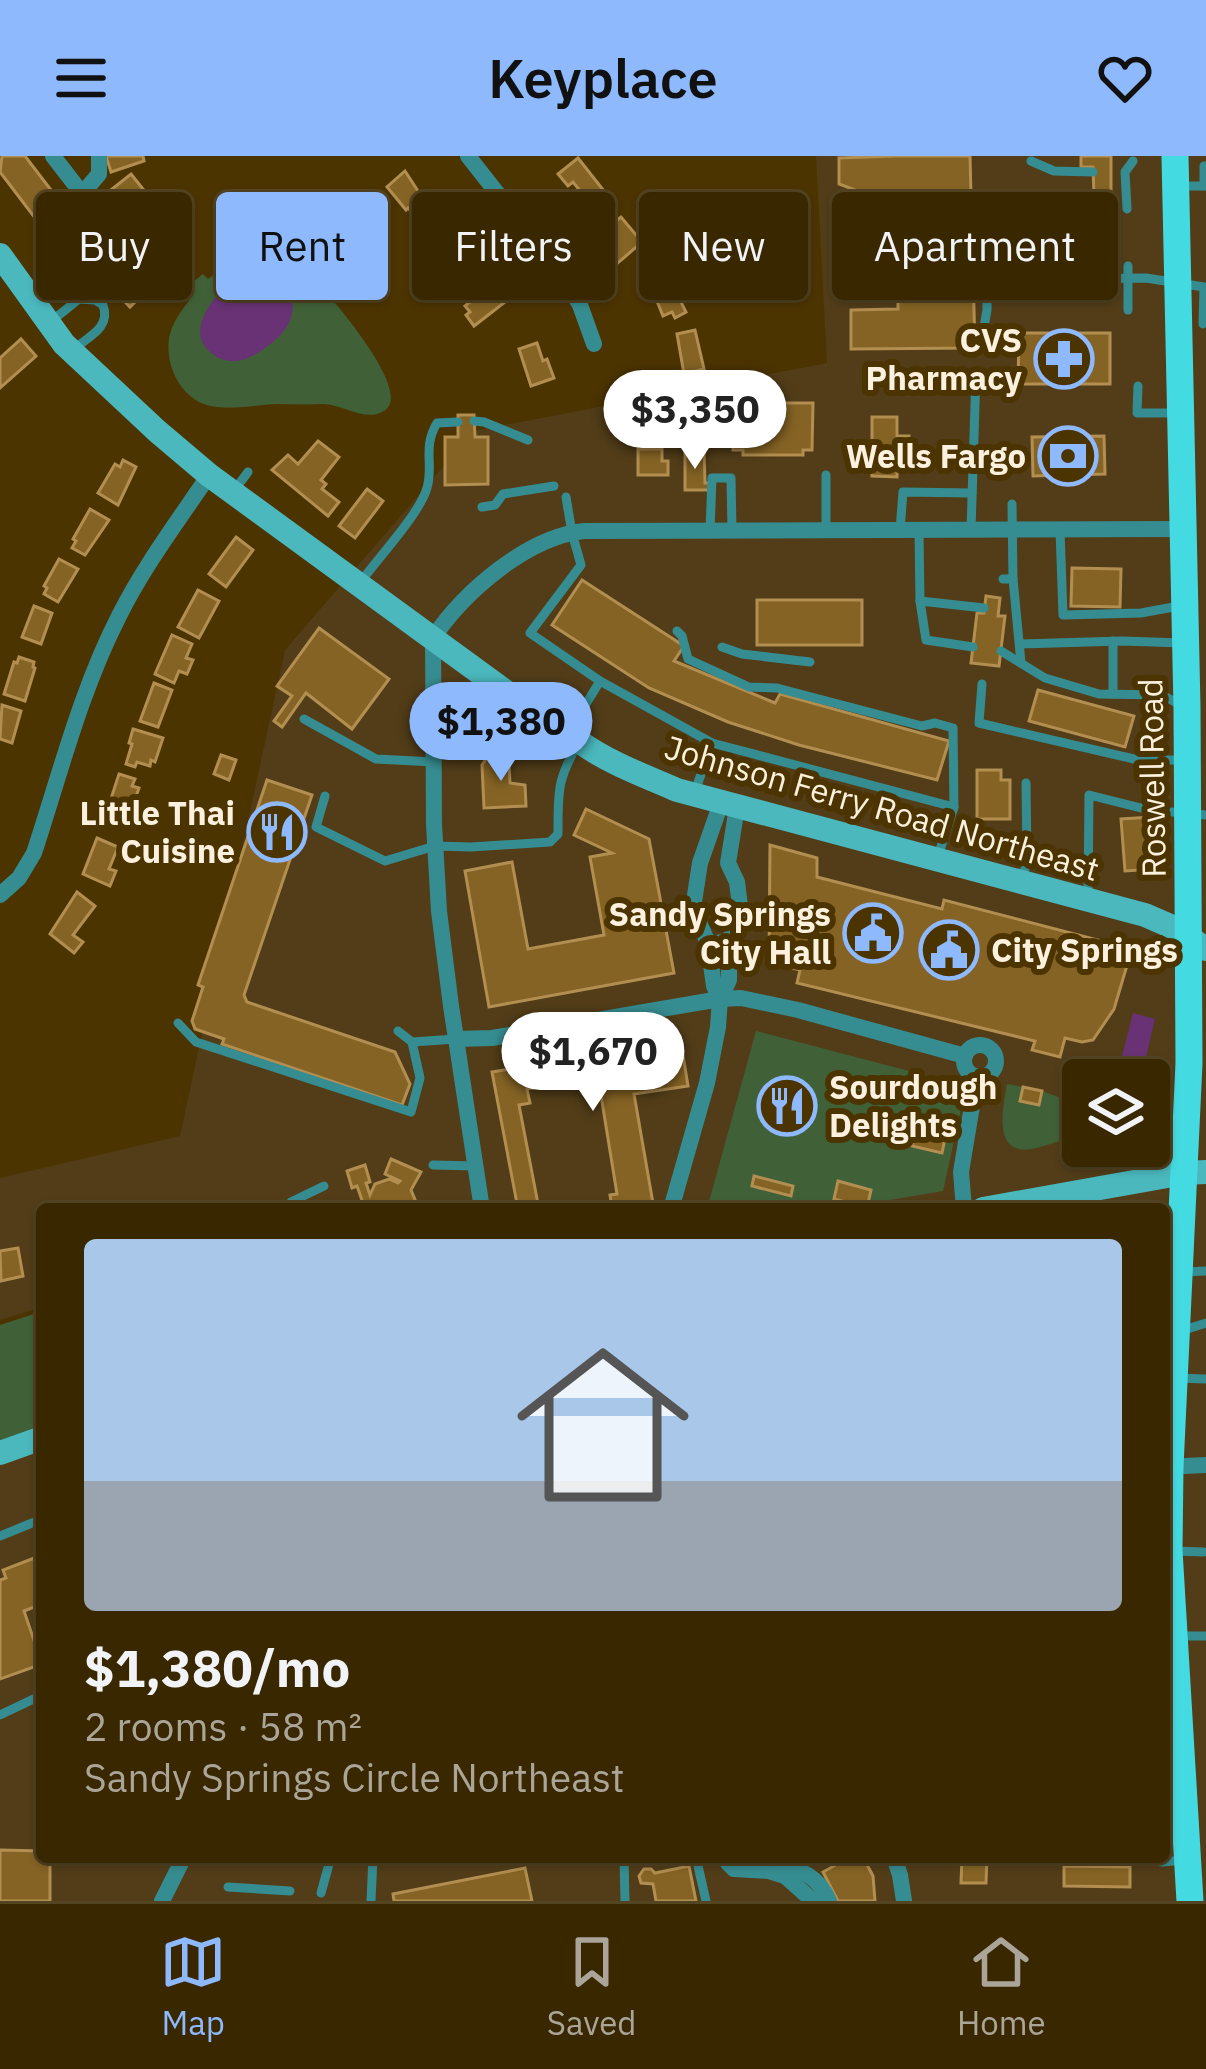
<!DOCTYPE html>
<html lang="en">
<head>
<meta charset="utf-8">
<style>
	:root { --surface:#392700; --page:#402f0a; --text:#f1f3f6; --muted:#aba599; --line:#534422; --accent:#8eb9fd }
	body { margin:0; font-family:"IBM Plex Sans",sans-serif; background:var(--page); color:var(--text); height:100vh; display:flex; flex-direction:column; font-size:45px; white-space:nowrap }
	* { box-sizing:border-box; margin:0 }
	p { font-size:39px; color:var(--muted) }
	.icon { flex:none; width:66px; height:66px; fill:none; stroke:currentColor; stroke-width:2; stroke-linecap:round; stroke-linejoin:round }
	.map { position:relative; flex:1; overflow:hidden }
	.details { position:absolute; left:36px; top:1047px; width:1134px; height:660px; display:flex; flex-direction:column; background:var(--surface); border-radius:12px; box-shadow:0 3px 9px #0004,0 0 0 3px var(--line) }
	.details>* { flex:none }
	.guide { position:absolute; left:36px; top:36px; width:1134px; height:108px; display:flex; gap:24px }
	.controls { position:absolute; left:1062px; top:903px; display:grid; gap:24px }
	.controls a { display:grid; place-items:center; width:108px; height:108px; border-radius:12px; background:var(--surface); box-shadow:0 3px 9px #0004,0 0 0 3px var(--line); font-size:60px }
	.price { position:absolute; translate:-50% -102px; padding:0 27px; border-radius:42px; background:#fff; color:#222; font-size:39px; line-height:78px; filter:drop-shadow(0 3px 6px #0008) }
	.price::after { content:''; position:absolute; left:50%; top:72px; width:36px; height:27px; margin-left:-18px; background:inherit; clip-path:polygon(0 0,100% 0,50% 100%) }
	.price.active { background:var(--accent); color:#111 }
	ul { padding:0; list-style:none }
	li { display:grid; align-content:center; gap:24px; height:636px; padding:0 48px }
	li span { display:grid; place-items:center; height:372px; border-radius:12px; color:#555 }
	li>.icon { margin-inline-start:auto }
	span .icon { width:216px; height:216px; fill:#fffc; stroke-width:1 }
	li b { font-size:51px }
	.tag { padding:0 42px; border-radius:12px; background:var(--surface); box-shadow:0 3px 9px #0004,0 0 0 3px var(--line); font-size:42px; line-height:108px }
	.tag.active { background:var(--accent); color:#111 }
	header { display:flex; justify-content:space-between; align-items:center; height:156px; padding:0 48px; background:var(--accent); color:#111; font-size:54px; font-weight:600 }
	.menu { display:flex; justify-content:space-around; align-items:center; height:168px; border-top:3px solid var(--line); background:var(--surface); font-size:33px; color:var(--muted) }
	.menu a { display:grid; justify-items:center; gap:6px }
	.menu .active { color:var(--accent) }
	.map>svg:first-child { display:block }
</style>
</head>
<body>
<header><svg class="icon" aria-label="menu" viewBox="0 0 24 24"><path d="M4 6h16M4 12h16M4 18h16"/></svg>Keyplace<svg class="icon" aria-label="heart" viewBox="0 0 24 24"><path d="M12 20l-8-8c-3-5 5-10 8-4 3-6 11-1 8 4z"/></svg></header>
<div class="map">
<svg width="1206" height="1745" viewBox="0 0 1206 1745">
	<rect width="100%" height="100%" fill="#4c3400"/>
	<path fill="#523d18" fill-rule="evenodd" d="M816,0H1206V1745H0V1308L42,1293V1701H1164V1053H42V1151L0,1164V1022L180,980L285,494L474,275L827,207ZM1083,924H1149V990H1083Z"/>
	<g fill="#406138">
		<path d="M274,65C285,80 294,96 305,111C321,131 417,235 384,255C366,267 341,247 322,248C307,249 291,248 276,248C255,249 233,254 211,250C180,244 163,206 170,178C174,163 185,150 194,138L188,130L203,118L208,123L234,104L230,98Z"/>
		<polygon points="756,875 966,930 943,1035 837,1053 707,1053"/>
		<path d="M1007,928L1023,931L1021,946L1039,949L1042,935L1083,950V984C1061,981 1055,988 1036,992C991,1003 1003,952 1007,928Z"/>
		<polygon points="34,1158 42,1187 42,1276 0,1290 0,1169"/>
	</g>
	<g fill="#683275">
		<path d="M262,99H267C296,132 307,164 265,192C255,199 244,206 232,205C222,205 213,200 207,193C180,164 240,114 262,99Z"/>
		<polygon points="1133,857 1155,863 1145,905 1149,924 1117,920"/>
	</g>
	<g fill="#856324" stroke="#b28e51" stroke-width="3">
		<polygon points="2,0 25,0 90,85 67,104 0,16"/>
		<polygon points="106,0 143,0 144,5 111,16"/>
		<polygon points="895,0 970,0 975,192 851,193 851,154 898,153 898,124 878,124 878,114 857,115 856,75 864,75 863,37 839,28 839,2"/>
		<polygon points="1081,0 1111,0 1111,40 1094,40 1093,11 1081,11"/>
		<polygon points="578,2 604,35 589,46 573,26 568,30 558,18"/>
		<polygon points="405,15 429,52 417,62 408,52 406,54 387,31"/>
		<polygon points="131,18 147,38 118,61 102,41"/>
		<polygon points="607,54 616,65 621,61 642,86 612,112 603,102 616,91 594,64"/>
		<polygon points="447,68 466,92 468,90 474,97 457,110 453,104 450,107 430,81"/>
		<polygon points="663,109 686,156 675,162 672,156 663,160 646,118"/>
		<polygon points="128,113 147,134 130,151 110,130"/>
		<polygon points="485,120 497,136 502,133 509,143 474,170 466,159 470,156 465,150 477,140 470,131"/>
		<polygon points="695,174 704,213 684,218 677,178"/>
		<polygon points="1019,177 1110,177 1110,228 1018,228"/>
		<polygon points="21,183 36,200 0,232 0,202"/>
		<polygon points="537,187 543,205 547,203 554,222 531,230 519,193"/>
		<polygon points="771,247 813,247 812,294 803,294 803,299 743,299 743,294 733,294 734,261 771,261"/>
		<polygon points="458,259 474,259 475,281 488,281 488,328 445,329 445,281 458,281"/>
		<polygon points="872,261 897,261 897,280 909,280 909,301 897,301 897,321 872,320"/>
		<polygon points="1104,280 1105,318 1033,320 1032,281"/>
		<polygon points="318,285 339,301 321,324 326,328 322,333 339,346 328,360 272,314 288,299 298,308"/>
		<polygon points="638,293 662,293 662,305 668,305 668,319 638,319"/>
		<polygon points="704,295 705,327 709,327 710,334 685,334 685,296"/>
		<polygon points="123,304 136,311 118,349 98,337 115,308 120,311"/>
		<polygon points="367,333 383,345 355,382 339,370"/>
		<polygon points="90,353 109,364 85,399 72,392 76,385 73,383"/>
		<polygon points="236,381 253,394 226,431 209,418"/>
		<polygon points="59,403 78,413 58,446 44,438 47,432 44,430"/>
		<polygon points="1072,412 1121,413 1120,451 1071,450"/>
		<polygon points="582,424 684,490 674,505 775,547 780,538 949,585 937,624 799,589 728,566 649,532 552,469"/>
		<polygon points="198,434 219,445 199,482 178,471"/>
		<polygon points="986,440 1000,442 998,460 1005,460 999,510 971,507 977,457 984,457"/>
		<rect x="757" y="444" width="105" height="45"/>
		<polygon points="34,450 52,457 41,488 22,481"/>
		<polygon points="319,472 389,523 352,573 306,537 282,571 274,565 292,540 277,530"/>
		<polygon points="172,479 192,488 186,502 193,504 187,518 179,515 174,527 155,518"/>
		<polygon points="19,501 34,506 33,511 35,512 25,545 4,538 14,506 17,507"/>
		<polygon points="154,527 172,534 158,571 140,565"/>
		<polygon points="1038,534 1134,560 1125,591 1029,565"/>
		<polygon points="2,549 21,555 12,587 0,583"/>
		<polygon points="133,573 163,582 155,606 151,604 150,610 137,606 135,611 126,608 132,588 129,587"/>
		<polygon points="498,597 506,601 509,607 510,627 525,629 526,650 484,652 482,609 488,600"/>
		<polygon points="221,599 236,604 229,624 214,618"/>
		<polygon points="977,614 1001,614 1001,624 1010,624 1010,663 977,663"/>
		<polygon points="119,618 135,623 132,630 139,632 128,663 107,655"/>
		<polygon points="267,624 312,639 244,839 247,846 395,896 410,928 402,949 222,888 224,883 195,873 192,865 203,831 198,829"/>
		<polygon points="586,653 649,683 674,817 489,851 465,715 512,706 528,793 604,779 590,701 612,697 574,679"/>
		<polygon points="1152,661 1155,713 1125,715 1121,663"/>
		<polygon points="97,682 118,691 109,713 116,715 110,730 83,718"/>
		<polygon points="770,689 817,702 817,721 942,753 944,744 1125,791 1131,796 1114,853 1093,884 1082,886 1065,882 1060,901 1032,894 1035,885 797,827 800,814 769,806"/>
		<polygon points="77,736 95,750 73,779 83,786 74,797 50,778"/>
		<polygon points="663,887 665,902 683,899 688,930 634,938 654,1053 600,1053 612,1051 610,1039 617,1038 598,921 527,933 530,947 519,949 539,1053 518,1053 492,916"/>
		<polygon points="1023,931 1042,935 1039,949 1020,945"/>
		<polygon points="918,966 947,973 942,997 912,990"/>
		<polygon points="391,1003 421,1016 411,1034 419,1053 346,1053 363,1047 357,1030 352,1032 347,1015 365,1009 370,1026 366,1027 370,1039 375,1028 389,1023 398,1027 400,1025 385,1018"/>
		<polygon points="754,1020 793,1030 791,1040 752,1030"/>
		<polygon points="838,1025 871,1034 867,1052 834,1043"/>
		<polygon points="18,1092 23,1120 1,1125 0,1095"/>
		<polygon points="42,1399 42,1448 24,1455 42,1508 0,1523 0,1424 6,1422 3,1414"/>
		<polygon points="0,1694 42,1695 42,1701 50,1701 50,1745 0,1745"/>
		<polygon points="850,1701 863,1701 873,1720 875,1745 838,1745 823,1716"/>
		<polygon points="962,1701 987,1701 986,1727 961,1727"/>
		<polygon points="689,1710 696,1745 656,1745 653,1728 641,1727 639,1720 644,1713 651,1713 655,1717"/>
		<polygon points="1064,1710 1130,1711 1130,1731 1064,1730"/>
		<polygon points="525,1712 532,1745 394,1745 393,1738"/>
	</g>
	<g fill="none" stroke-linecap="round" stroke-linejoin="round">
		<g stroke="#368d91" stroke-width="9">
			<polyline points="1031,5 1054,15 1093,16"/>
			<polyline points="1181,30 1206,30"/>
			<polyline points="1204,30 1204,10 1206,10"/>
			<polyline points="1127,53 1125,16 1133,5"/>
			<polyline points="1128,110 1128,154"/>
			<polyline points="987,124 1146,122 1204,131 1203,168"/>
			<path d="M49,167L79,143L95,144L103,149C111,171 90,180 75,192"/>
			<polyline points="980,193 987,154 987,114"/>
			<polyline points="1138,230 1137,257 1176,257"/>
			<polyline points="474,265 484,266 528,284"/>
			<polyline points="826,319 826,374"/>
			<polyline points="233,336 248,316"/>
			<polyline points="566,341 572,377 581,409 530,477 600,525 712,587 954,651"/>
			<polyline points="482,351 495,349 503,338 554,330"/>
			<polyline points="900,374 903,336 972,337"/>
			<polyline points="971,374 976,218"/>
			<polyline points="1060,374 1063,459 1141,457 1179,450"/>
			<polyline points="710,375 712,322 731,322 732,375"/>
			<polyline points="919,375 920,445 926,484 973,491"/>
			<polyline points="1003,423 1013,423 1012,348"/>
			<polyline points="1013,423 1021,507"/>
			<path d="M360,427C377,403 419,359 427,332C434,308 422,292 437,267L458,266"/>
			<polyline points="920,445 984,452"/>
			<polyline points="677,475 682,480 688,503 749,531 777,532 922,570 935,567 953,572 954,651 938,700"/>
			<polyline points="1113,485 1113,538"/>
			<polyline points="1020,488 1122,485 1183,487"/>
			<polyline points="722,491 742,498 810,506"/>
			<polyline points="1001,495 1045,522 1099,538 1162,539 1179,548"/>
			<polyline points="982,528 979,567 1138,604 1183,604"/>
			<polyline points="304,563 376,603 434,606"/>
			<polyline points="569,576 600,525"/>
			<polyline points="694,638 712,587"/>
			<path d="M325,640L316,671L385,705L435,690L471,691L550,686L558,678C558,636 557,623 579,586"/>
			<polyline points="1023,722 1027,703 1026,627"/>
			<polyline points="1088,741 1089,639 1149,654 1206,659"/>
			<polyline points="178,867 196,886 411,956 420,922 412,886"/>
			<polyline points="398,875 412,886 456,883"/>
			<polyline points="433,1009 476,1010"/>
			<polyline points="291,1046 324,1030"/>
			<polyline points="1184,1116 1206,1115"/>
			<polyline points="41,1136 42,1141"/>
			<polyline points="1181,1175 1206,1167"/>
			<polyline points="1175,1222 1206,1223"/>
			<polyline points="0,1380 42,1363"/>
			<polyline points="1173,1395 1204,1396"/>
			<polyline points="1178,1480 1206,1480"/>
			<polyline points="0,1559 42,1539"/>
			<polyline points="624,1701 625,1745"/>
			<polyline points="696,1701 706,1745"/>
			<polyline points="1136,1701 1162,1706 1184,1704"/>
			<polyline points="228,1731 290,1735"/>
			<polyline points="321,1737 331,1701"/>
			<polyline points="371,1745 373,1701"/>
		</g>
		<g stroke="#368d91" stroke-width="16">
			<polyline points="53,0 107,70"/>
			<polyline points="468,0 564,122 580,149 594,188"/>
			<polyline points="82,38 99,18 99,0"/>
			<path d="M0,739L19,722L34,697C60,618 81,534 119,460C144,410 178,365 209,319"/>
			<polyline points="721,786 729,786 740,750 737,726 728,707 737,651"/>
			<polyline points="720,843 714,830 708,787 693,752 700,707 721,647"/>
			<polyline points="456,883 492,882 720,843 741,842 798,854 965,900"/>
			<circle cx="980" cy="905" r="16"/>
			<path d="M482,1053L451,850L439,755L434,668L433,482C464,436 527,381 584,375L1182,373"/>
			<polyline points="671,1053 707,927 718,871 720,843 729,824 729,786"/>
			<polyline points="964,1053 961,1016 977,920"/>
			<polyline points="1165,1311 1206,1309"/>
			<polyline points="372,1701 374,1701"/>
			<polyline points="727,1701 728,1707 734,1713 769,1715 785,1720 813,1745"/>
			<polyline points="894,1701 900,1719 904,1745"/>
			<path d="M776,1713C801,1710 819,1722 829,1745"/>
			<polyline points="162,1745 184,1701"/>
		</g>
		<g stroke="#4ab8bd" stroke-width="24">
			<path d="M0,99L64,188L157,275L209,319L539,560C554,568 567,577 580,586C609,607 645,620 677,634L1145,759L1175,772L1206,793"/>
			<polyline points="983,1053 1184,1017 1206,1016"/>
			<polyline points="0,1297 42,1282"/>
		</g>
		<polyline stroke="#43dbe1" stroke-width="27" points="1175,0 1187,551 1189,907 1170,1311 1169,1394 1190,1745"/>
	</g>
	<defs>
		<g id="pharmacy-ring" transform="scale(3)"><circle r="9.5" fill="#4c3400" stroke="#8eb9fd" stroke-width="1.5"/><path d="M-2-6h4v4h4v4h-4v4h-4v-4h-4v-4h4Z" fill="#8eb9fd"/></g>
		<g id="bank-ring" transform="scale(3)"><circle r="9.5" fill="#4c3400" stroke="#8eb9fd" stroke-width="1.5"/><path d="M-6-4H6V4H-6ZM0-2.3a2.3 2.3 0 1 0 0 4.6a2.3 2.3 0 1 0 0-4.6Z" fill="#8eb9fd"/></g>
		<g id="restaurant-ring" transform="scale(3)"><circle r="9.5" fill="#4c3400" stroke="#8eb9fd" stroke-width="1.5"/><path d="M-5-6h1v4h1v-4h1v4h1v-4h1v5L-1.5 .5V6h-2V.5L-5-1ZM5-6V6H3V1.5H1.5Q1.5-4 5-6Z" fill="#8eb9fd"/></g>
		<g id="civic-ring" transform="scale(3)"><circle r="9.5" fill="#4c3400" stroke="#8eb9fd" stroke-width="1.5"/><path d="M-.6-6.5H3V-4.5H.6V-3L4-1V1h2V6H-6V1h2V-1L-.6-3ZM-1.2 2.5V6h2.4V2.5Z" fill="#8eb9fd"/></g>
	</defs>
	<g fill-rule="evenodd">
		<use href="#pharmacy-ring" x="1064" y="203"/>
		<use href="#bank-ring" x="1068" y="300"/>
		<use href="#restaurant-ring" x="277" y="676"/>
		<use href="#civic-ring" x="873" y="777"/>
		<use href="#civic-ring" x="949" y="794"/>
		<use href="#restaurant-ring" x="787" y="950"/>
	</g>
	<g text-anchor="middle" stroke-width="12" stroke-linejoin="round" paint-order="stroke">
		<g font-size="33" font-weight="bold" fill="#fcf0de" stroke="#4c3400" text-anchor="end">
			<text x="1022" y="196">CVS<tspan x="1022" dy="38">Pharmacy</tspan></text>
			<text x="1026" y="312">Wells Fargo</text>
			<text x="235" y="669">Little Thai<tspan x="235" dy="38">Cuisine</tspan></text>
			<text x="831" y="770">Sandy Springs<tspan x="831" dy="38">City Hall</tspan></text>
			<text x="991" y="806" text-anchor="start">City Springs</text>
			<text x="829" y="943" text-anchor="start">Sourdough<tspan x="829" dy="38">Delights</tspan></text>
		</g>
		<g font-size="33" fill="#fcf0de" stroke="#4c3400">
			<text transform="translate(1152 622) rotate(-91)" y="12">Roswell Road</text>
			<text transform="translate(882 652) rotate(16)" y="12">Johnson Ferry Road Northeast</text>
		</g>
	</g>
</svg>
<div class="controls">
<a><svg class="icon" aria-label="layers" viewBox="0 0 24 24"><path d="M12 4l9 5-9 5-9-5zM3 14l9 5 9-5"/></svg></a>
</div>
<b class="price" style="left:695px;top:316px">$3,350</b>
<b class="price active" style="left:501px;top:628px">$1,380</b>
<b class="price" style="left:593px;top:958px">$1,670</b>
<div class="guide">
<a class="tag">Buy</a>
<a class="tag active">Rent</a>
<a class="tag">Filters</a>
<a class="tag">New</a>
<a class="tag">Apartment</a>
</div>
<section class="details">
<ul>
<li><span style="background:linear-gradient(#a9c7e8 65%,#9aa5b1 0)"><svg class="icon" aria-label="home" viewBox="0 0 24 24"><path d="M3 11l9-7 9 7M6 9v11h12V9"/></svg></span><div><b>$1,380/mo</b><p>2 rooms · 58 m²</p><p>Sandy Springs Circle Northeast</p></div></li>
</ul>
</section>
</div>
<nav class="menu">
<a class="active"><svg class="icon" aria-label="map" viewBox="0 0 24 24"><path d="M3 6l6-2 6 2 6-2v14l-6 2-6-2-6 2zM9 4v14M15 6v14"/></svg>Map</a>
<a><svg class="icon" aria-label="saved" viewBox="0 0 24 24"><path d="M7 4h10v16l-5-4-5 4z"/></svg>Saved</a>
<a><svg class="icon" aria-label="home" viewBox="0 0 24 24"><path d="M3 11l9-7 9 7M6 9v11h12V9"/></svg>Home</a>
</nav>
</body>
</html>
